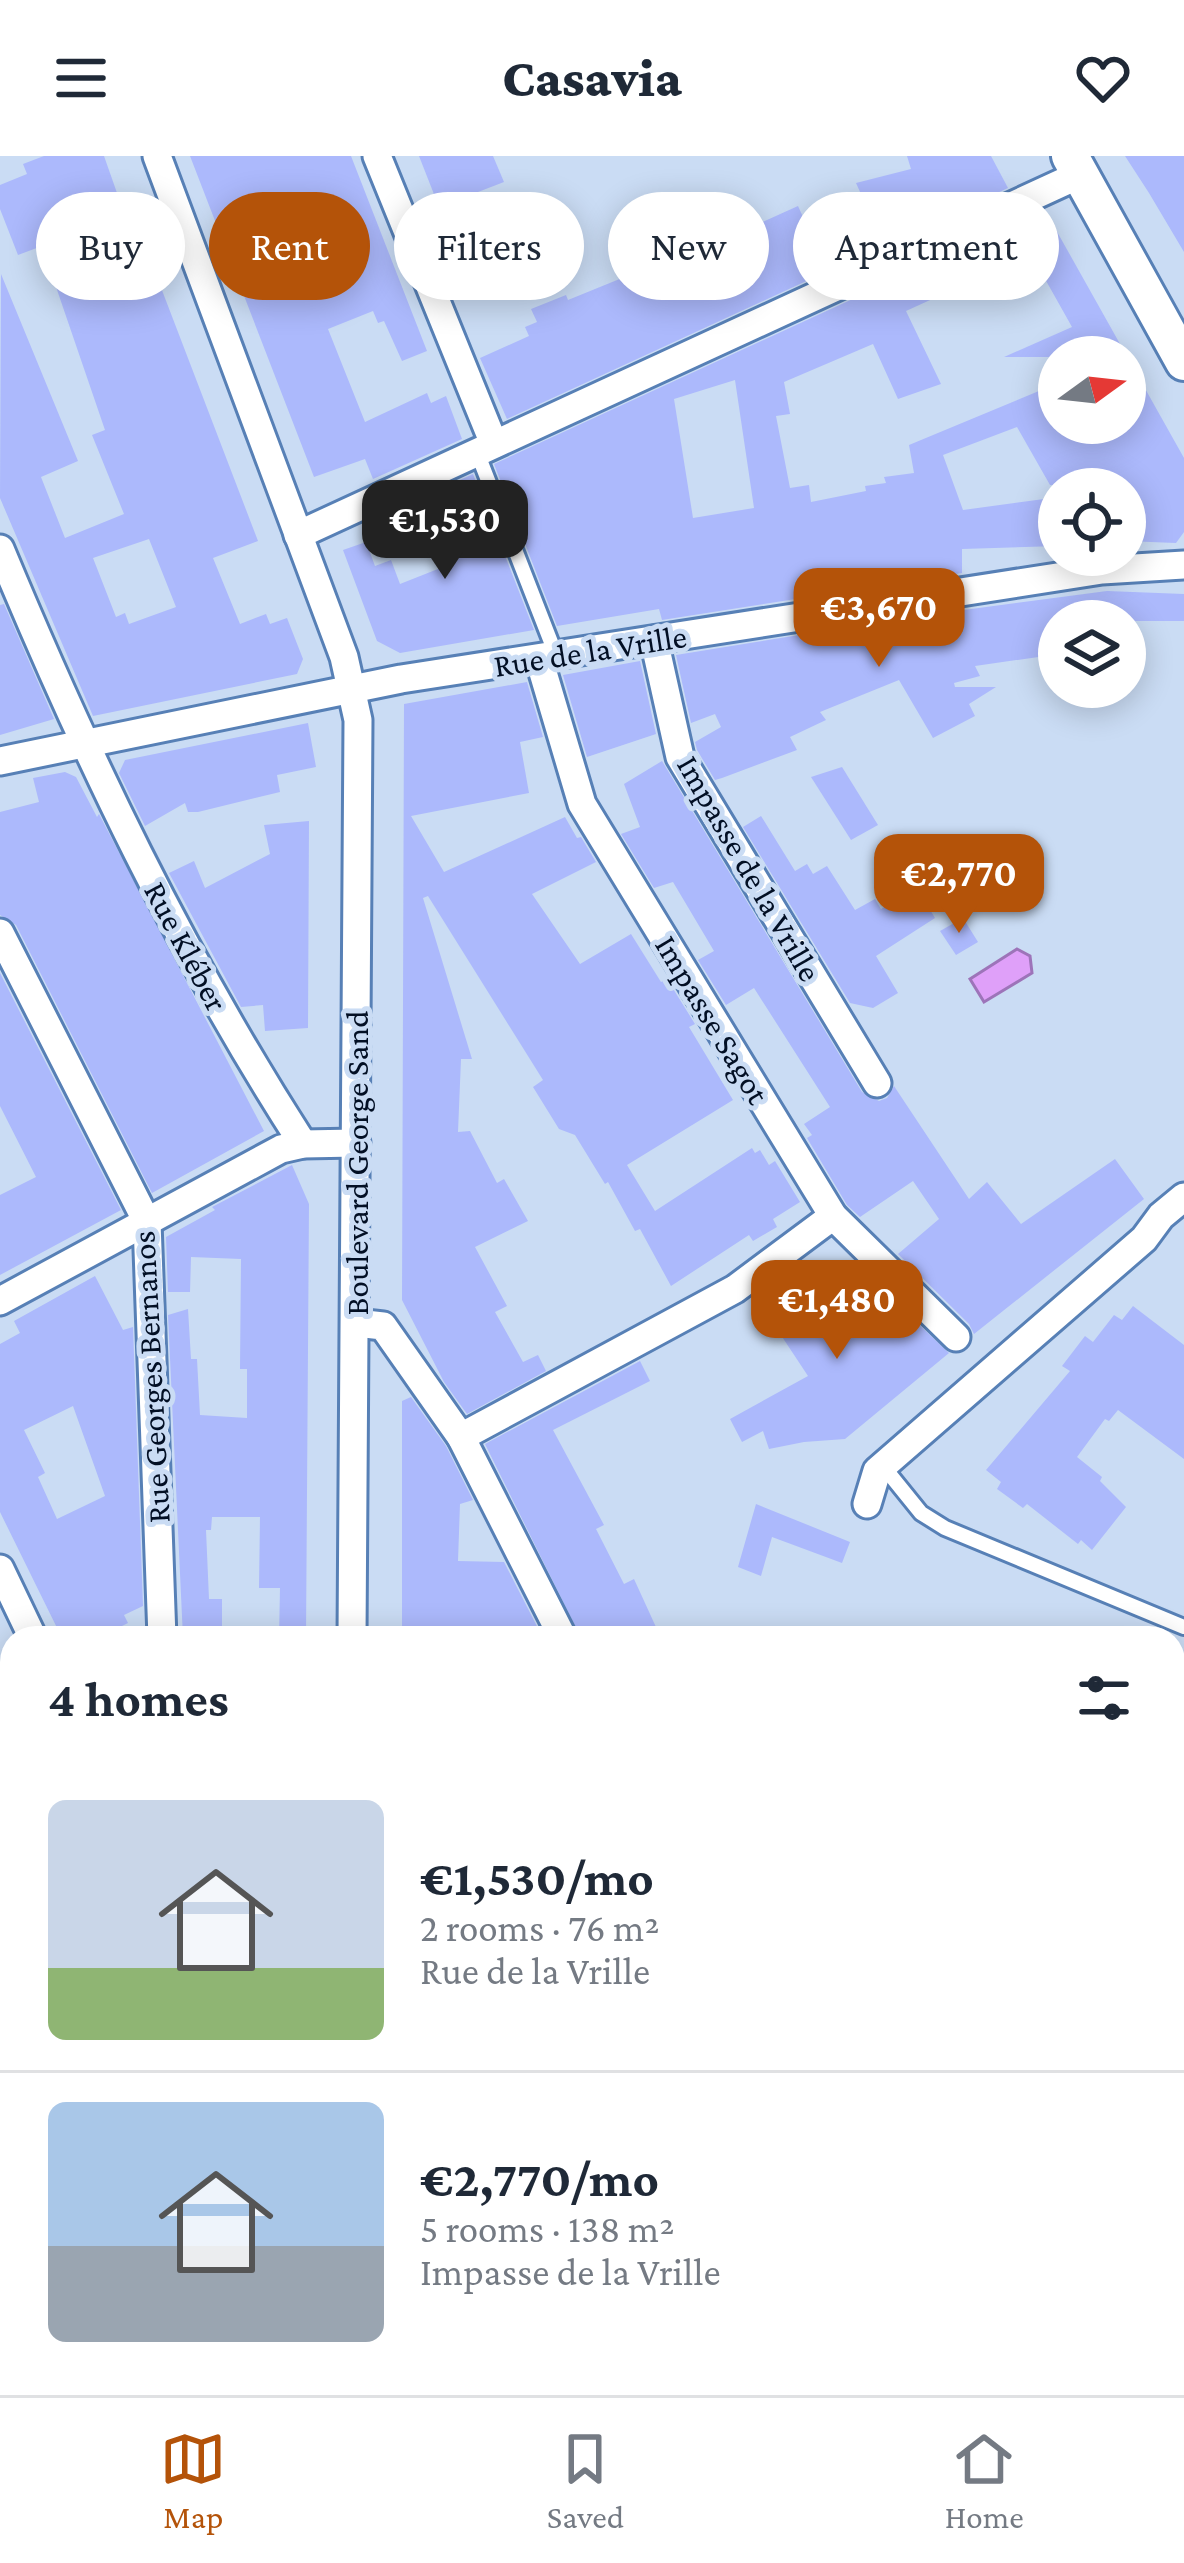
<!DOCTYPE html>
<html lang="en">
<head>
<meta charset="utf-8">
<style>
	:root { --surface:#fff; --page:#f2f2f3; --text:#1f2937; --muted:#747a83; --line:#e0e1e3; --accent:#b45309 }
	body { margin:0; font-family:"Crimson Pro",serif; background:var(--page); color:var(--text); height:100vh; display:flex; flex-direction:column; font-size:45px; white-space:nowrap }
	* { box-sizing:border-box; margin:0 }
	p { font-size:39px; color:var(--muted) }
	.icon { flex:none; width:66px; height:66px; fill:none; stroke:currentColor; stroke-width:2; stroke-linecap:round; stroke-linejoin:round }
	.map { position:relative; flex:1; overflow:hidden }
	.sheet { position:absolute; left:0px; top:1470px; width:1185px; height:771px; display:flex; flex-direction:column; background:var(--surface); border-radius:36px 36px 0 0; box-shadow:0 6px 30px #0003 }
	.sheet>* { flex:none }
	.top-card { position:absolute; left:36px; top:36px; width:1113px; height:108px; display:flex; gap:24px }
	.needle { width:78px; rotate:75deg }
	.tools { position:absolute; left:1038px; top:180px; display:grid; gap:24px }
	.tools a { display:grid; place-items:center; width:108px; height:108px; border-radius:50%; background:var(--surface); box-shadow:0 6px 30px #0003; font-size:60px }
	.price { position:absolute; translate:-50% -102px; padding:0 27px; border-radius:24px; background:var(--accent); color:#fff; font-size:39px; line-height:78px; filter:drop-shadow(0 3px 6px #0008) }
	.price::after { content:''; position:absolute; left:50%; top:72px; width:36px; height:27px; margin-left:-18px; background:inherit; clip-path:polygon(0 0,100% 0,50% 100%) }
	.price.current { background:#222; color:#fff }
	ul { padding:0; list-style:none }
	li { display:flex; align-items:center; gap:36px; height:300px; padding:0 48px }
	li+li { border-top:3px solid var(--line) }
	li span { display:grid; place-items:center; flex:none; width:336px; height:240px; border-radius:18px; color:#555 }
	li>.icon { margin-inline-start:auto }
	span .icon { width:144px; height:144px; fill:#fffc; stroke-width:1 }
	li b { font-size:51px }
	h2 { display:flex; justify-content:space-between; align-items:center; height:144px; padding:0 48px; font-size:51px }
	.chip { padding:0 42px; border-radius:54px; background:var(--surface); box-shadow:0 6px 30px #0003; font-size:42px; line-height:108px }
	.chip.current { background:var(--accent); color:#fff }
	header { display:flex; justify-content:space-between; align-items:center; height:156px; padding:0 48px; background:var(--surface); font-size:54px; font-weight:800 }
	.tabs { display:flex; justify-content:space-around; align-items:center; height:168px; border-top:3px solid var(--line); background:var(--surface); font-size:33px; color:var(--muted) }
	.tabs a { display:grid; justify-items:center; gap:6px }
	.tabs .current { color:var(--accent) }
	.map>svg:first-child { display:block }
</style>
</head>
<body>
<header><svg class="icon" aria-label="menu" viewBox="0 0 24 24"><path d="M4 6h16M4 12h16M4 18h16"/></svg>Casavia<svg class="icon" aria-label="heart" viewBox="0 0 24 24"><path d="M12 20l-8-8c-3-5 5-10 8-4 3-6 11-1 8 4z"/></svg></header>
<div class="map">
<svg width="1184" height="2239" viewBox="0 0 1184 2239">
	<rect width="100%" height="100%" fill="#cadcf4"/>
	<polygon fill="#dfa0f9" stroke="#9d74b9" stroke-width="3" points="1017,793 1030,800 1032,817 984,846 970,823"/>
	<g fill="#acb9fc" fill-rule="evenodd">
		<path d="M44,0H104L129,71L137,69L258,385L213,402L240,468L266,458L270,468L287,462L303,503L297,518L93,560L0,342L1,118L78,305L41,321L65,382L124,358L92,279L105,274L42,90L18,99L0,53V29L27,18L23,8ZM149,383L176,451L129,468L125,457L116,461L93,402Z"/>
		<polygon points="190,0 351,0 427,195 402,205 384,165 378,167 373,155 328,173 365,266 427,237 431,247 446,240 462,283 373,323 365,303 314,321"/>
		<polygon points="419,0 493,0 504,26 439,51"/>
		<polygon points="907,0 991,0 1008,32 507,263 480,202 529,180 525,171 537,166 531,153 566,139 568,144 627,120 614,91 651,74 736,54 745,74 798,50 808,72 865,47 856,27 911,13"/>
		<polygon points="1125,0 1184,0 1184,96 1149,37"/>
		<path d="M1035,59L1051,65L1184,302V376L1176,387L1125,385V333L1050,329L1017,271L943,299L963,354L1059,341V390L962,393V417L925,423L922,413L813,429L815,440L662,464L659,453L557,470L494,308ZM1031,98L1072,171L1004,201H1125V267H1059V244L1051,230L909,289L914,317L884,321L886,327L865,330L866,335L811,346L809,329L790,332L776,260L790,258L784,226L873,188L898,243L941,228L906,155ZM735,224L754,352L693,362L674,243Z"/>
		<polygon points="473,318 534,474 400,497 377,485 343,394 366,386 375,410 391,404 400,428 448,409 423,341"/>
		<polygon points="1107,435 1184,438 1184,465 1089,465 1075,458 1078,465 1059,465 1059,498 975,510 980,520 954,527 955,531 996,531 969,548 975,560 933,582 899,524 820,556 826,564 790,581 797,594 722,622 715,624 697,594 695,586 721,571 715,558 691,567 676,499 818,476 819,486 935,463 934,458"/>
		<polygon points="4,448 54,563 0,579 0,449"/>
		<polygon points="640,505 656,578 587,601 563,519"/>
		<polygon points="527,526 543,581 520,586 529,637 411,660 444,716 565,661 577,682 581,681 596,706 532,738 580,808 631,778 661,826 667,823 695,868 689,871 733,944 627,1009 655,1055 752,992 755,997 760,994 769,1009 775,1005 800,1046 773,1063 777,1071 753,1085 749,1079 671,1130 640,1073 635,1075 608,1026 605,1028 575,979 559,973 533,931 543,924 428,740 423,742 472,903 461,903 458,976 470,975 497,1027 504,1023 528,1065 475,1091 507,1150 495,1156 523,1206 538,1199 546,1215 467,1258 444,1226 402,1144 404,548"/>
		<polygon points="308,567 316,611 277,619 280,636 198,656 188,656 185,647 145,670 119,617 125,604"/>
		<polygon points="662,605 862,936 879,945 887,942 894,930 969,1043 987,1026 1021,1068 1115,1003 1144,1043 974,1178 969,1168 898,1098 939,1063 913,1025 860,1061 847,1049 807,982 812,979 804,968 830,951 754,832 726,849 698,804 714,795 673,726 654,732 621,678 640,671 624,628"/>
		<polygon points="842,611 878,669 851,684 811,621"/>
		<polygon points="65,616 76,621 97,661 99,658 264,975 152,1037 16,769 0,759 0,656 39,646 33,622"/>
		<polygon points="761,660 795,715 807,708 813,718 827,710 855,754 875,743 881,753 917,732 935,762 876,800 898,837 873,852 850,847 743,671"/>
		<polygon points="309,665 308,872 265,875 263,849 241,851 169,717 194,705 205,732 270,698 264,669"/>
		<polygon points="963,762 978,786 956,799 940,775"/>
		<polygon points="0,817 121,1054 0,1119 0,1039 36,1021 0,950"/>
		<polygon points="292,1009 309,1048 306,1482 279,1482 280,1432 259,1432 260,1361 212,1361 211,1374 206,1374 209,1443 222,1443 222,1482 183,1482 168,1159 188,1153 191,1203 197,1203 200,1259 247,1262 247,1213 240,1213 241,1103 191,1101 190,1136 168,1136 166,1081 215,1054 212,1051"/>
		<polygon points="829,1111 837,1124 845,1120 869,1158 890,1141 949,1197 845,1283 804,1286 769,1293 763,1275 742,1286 730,1263 808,1220 755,1140 776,1125 784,1138"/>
		<path d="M95,1120L123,1174L133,1171L143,1450L124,1459L128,1467L98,1482H62L0,1356V1188L20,1177L14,1165ZM73,1250L105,1340L57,1363L38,1321L45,1317L24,1274Z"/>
		<polygon points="1133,1150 1184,1189 1184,1303 1118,1254 1109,1265 1105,1263 1077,1301 1102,1321 1100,1325 1126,1351 1092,1394 1081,1384 1078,1388 1027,1348 1023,1352 997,1333 1001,1326 986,1314 1070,1215 1062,1210 1085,1180 1093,1186 1114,1159 1122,1164"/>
		<polygon points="640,1205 650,1225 553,1274 604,1369 596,1373 624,1428 634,1423 661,1482 581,1482 485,1288"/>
		<polygon points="411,1241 446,1290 473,1344 460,1348 458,1405 504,1406 543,1482 402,1482 402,1245"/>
		<polygon points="756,1348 850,1386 842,1407 772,1381 761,1420 738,1411"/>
	</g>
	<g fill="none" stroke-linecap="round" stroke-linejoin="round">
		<g stroke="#5780b6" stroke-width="20">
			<g id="lane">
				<polyline points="477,296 556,499"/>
				<polyline points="883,1310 921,1357 945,1372 1184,1471"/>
				<polyline points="0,1888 12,1889"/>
				<polyline points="0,2184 12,2184"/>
			</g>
		</g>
		<g stroke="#5780b6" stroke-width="33">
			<g id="street">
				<polyline points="157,0 344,501 358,564 352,1482"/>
				<polyline points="377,0 494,288"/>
				<polyline points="298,379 1081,18"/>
				<path d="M0,393C86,600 181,799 303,988"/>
				<polyline points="654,484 680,601 877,927"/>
				<polyline points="539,503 582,648 833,1060 956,1181"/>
				<polyline points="0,605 401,523 1102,414 1184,409"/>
				<polyline points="0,777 147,1066 162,1482"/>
				<polyline points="0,1145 281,993 303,988 356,987"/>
				<polyline points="356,1167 383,1170 461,1281 563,1482"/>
				<polyline points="461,1281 735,1133 833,1060"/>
				<polyline points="867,1348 877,1315 1144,1083 1161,1060 1184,1041"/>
				<polyline points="0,1413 33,1482"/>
				<polyline points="0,1580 12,1580"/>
				<polyline points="1173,1788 1184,1792"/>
				<polyline points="891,2229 920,2239"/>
				<polyline points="351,2239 351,2229"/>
				<polyline points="814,2239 816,2229"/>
				<polyline points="981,2239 984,2229"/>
			</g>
		</g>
		<g stroke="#5780b6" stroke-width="42">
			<polyline id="secondary" points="1070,0 1184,206"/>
		</g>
		<use href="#lane" stroke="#fff" stroke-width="14"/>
		<use href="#street" stroke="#fff" stroke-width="27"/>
		<use href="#secondary" stroke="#fff" stroke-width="36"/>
	</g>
	<g text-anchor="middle" stroke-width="10" stroke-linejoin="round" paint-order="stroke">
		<g font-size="33" fill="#020f24" stroke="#cadcf4">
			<text transform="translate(590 494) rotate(-9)" y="12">Rue de la Vrille</text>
			<text transform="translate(750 712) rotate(60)" y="12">Impasse de la Vrille</text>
			<text transform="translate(187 790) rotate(62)" y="12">Rue Kléber</text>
			<text transform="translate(713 863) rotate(59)" y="12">Impasse Sagot</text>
			<text transform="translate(356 1007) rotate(-90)" y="12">Boulevard George Sand</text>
			<text transform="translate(150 1221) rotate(-93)" y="12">Rue Georges Bernanos</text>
		</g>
	</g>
</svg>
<div class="tools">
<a><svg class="needle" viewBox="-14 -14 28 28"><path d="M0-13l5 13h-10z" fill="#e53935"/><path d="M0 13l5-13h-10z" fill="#747a83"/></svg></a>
<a><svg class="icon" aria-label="locate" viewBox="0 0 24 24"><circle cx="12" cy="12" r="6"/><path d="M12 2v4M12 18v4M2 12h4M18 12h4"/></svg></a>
<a><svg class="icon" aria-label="layers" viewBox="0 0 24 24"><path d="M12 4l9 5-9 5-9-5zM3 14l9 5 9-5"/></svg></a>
</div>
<b class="price current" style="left:445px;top:426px">€1,530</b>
<b class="price" style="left:879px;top:514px">€3,670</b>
<b class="price" style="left:959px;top:780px">€2,770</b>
<b class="price" style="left:837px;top:1206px">€1,480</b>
<div class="top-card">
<a class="chip">Buy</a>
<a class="chip current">Rent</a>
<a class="chip">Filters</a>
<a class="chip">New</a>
<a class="chip">Apartment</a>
</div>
<section class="sheet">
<h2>4 homes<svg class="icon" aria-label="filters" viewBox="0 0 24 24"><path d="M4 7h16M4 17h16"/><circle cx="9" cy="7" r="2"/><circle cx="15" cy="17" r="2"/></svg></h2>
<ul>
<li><span style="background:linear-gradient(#c9d6e8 70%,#8fb573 0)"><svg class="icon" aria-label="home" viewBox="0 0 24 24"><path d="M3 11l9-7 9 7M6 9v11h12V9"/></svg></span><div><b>€1,530/mo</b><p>2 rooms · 76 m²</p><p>Rue de la Vrille</p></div></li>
<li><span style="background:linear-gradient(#a9c7e8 60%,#9aa5b1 0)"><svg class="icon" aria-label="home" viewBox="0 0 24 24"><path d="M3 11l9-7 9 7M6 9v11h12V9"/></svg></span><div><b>€2,770/mo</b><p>5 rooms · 138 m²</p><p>Impasse de la Vrille</p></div></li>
</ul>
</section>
</div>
<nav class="tabs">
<a class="current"><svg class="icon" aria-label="map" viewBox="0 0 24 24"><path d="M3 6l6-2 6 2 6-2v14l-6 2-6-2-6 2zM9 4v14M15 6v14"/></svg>Map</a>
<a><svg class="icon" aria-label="saved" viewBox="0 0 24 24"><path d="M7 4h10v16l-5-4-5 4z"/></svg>Saved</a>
<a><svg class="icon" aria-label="home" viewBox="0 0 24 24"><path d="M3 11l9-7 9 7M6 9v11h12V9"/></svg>Home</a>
</nav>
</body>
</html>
